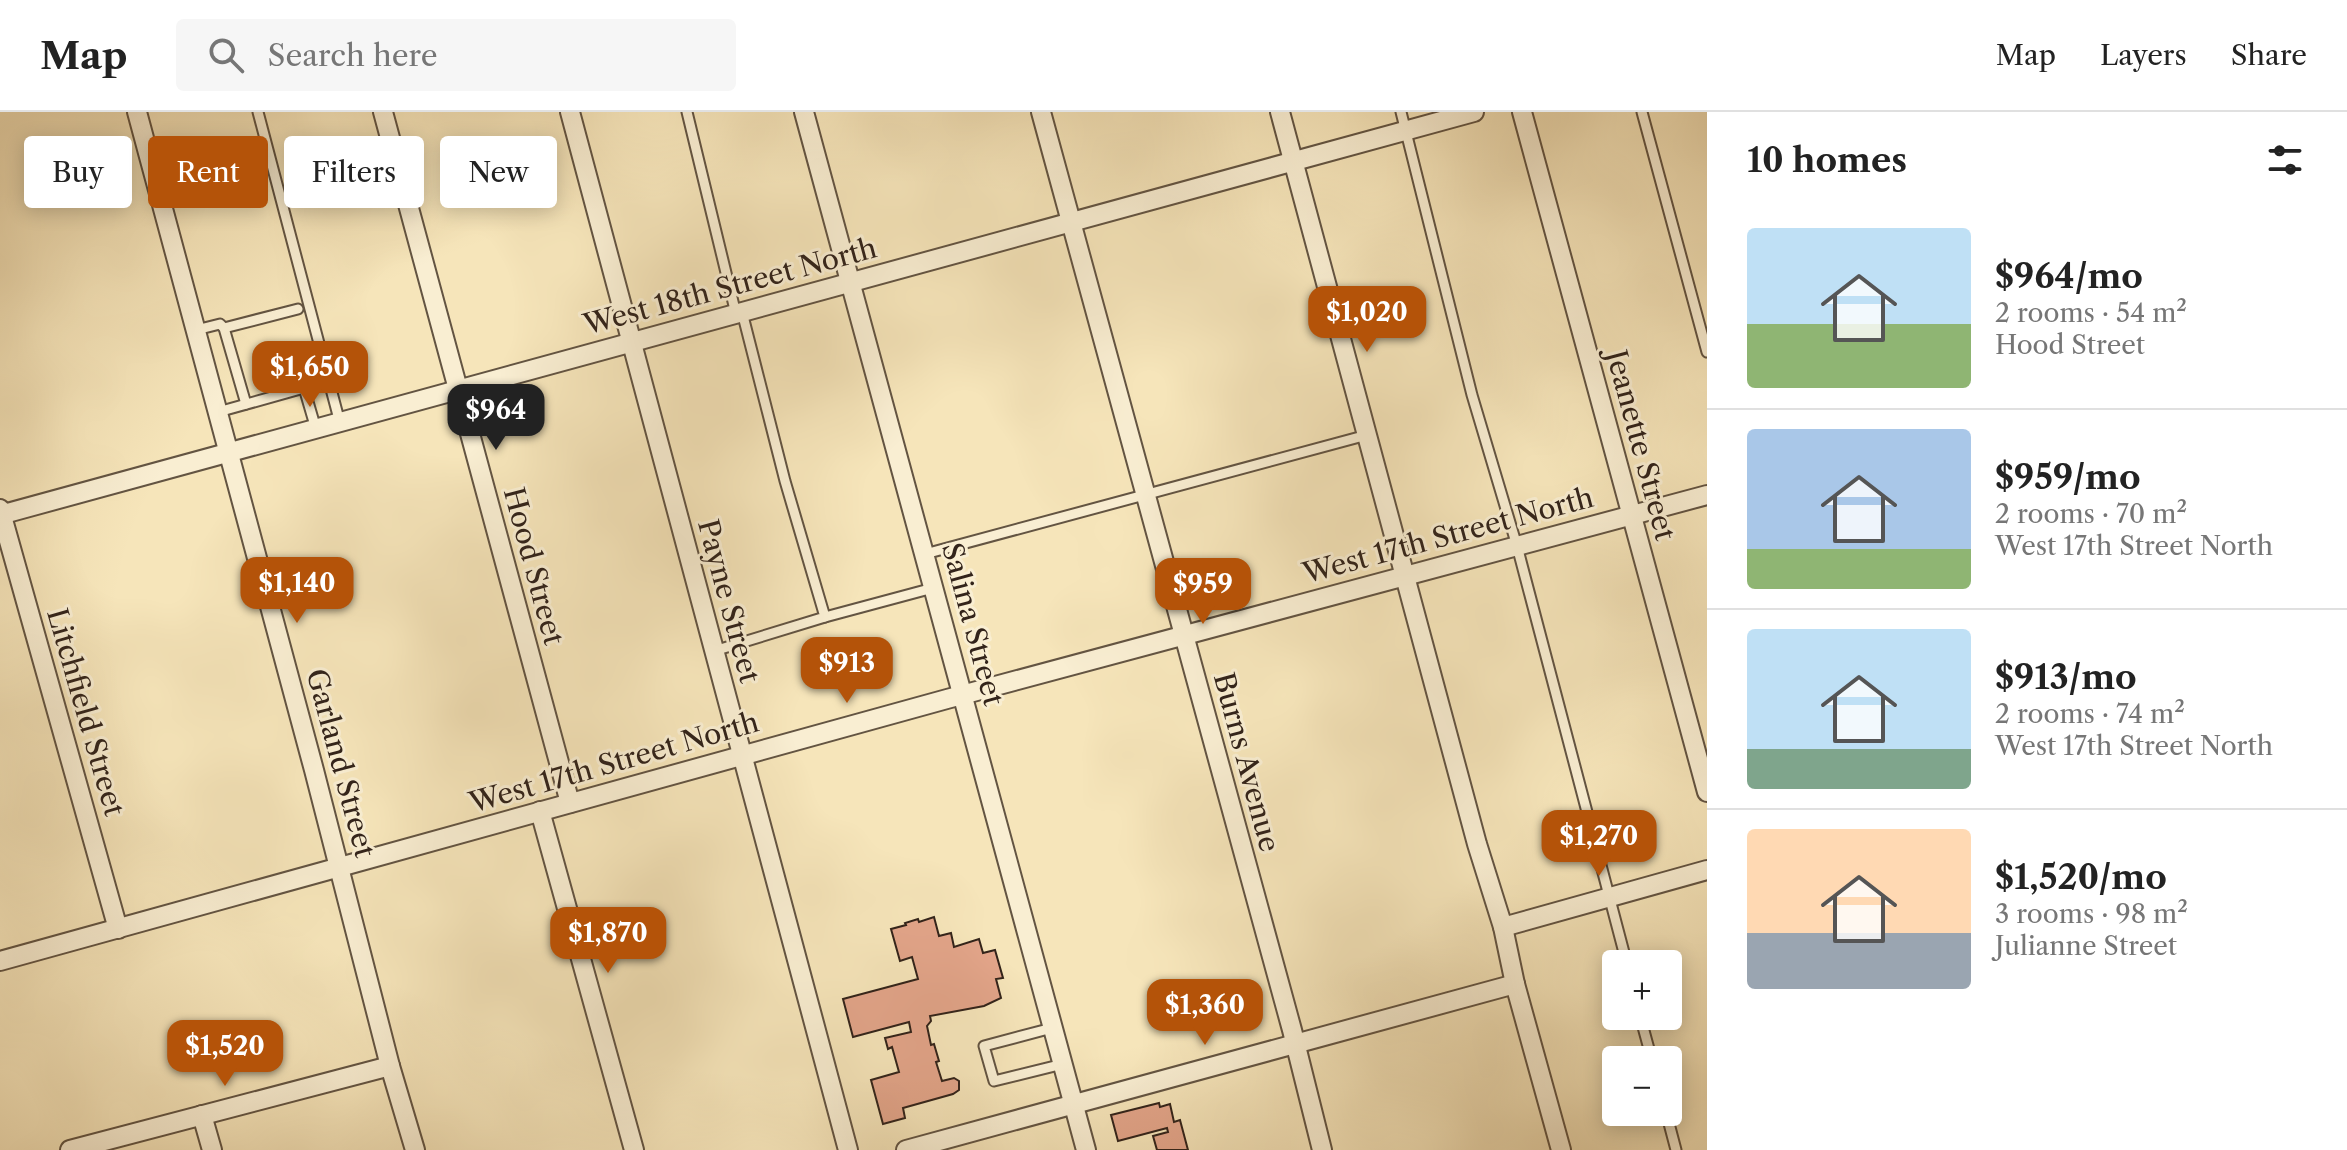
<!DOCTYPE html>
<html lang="en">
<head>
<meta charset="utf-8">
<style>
	:root { --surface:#fff; --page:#f6f6f6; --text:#222; --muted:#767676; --line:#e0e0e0; --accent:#b45309 }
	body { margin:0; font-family:"Libre Caslon Text",serif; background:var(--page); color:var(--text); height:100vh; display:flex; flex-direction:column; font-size:30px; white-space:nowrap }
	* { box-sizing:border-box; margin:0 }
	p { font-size:26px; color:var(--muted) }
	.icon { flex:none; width:44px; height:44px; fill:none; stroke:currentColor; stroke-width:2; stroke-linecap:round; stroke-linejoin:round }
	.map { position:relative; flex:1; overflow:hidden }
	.sheet { display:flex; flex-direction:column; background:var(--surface); width:640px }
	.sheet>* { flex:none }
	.banner { position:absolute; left:24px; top:24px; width:760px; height:72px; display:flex; gap:16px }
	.controls { position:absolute; left:1602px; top:838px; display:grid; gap:16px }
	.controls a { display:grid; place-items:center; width:80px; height:80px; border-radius:8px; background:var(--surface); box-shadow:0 4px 20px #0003; font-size:40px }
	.price { position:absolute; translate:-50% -68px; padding:0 18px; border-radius:16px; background:var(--accent); color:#fff; font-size:26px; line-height:52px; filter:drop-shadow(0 2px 4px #0008) }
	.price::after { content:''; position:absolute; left:50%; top:48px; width:24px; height:18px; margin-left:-12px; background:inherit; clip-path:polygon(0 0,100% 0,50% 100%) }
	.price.current { background:#222; color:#fff }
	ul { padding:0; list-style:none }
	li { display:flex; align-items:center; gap:24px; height:200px; padding:0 40px }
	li+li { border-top:2px solid var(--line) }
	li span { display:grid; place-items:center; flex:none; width:224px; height:160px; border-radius:8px; color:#555 }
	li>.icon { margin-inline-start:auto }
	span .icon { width:96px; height:96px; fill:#fffc; stroke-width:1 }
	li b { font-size:34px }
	h2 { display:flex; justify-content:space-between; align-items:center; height:96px; padding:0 40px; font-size:34px }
	.tag { padding:0 28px; border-radius:8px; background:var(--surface); box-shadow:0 4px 20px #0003; font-size:28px; line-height:72px }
	.tag.current { background:var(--accent); color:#fff }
	header { display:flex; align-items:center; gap:48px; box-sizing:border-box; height:112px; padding:0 40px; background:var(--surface); border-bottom:2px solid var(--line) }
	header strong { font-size:38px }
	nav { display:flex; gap:44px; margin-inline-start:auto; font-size:28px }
	.search { width:560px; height:72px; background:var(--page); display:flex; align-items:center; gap:20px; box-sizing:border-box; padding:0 28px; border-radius:8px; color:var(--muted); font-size:30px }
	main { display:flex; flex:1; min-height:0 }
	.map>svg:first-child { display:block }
</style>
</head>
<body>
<header>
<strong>Map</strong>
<div class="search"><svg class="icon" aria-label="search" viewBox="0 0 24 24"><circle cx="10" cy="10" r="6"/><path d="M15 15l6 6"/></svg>Search here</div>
<nav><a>Map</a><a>Layers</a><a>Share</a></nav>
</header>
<main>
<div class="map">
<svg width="1707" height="1038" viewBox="0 0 1707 1038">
	<rect width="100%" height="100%" fill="#f6e5ba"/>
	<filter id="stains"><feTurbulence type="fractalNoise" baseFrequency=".0025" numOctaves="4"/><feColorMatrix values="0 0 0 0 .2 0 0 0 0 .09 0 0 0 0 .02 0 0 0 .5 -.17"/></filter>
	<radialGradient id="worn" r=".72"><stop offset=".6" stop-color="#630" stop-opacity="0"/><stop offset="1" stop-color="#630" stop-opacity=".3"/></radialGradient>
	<g fill="#e3a58a" stroke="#32231a" stroke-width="2">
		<polygon points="934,805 939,824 951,821 954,835 979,827 983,841 995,838 1003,866 996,867 1001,886 984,894 930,904 931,909 927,914 931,933 934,932 939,949 936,950 942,969 954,966 959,969 959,978 953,982 903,996 905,1006 883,1012 871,968 899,960 892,935 888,937 885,926 911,920 909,910 853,925 843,887 918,867 912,845 900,849 891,817 906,813 905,811 918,807 919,810"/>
		<polygon points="1159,991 1160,995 1170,992 1174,1010 1180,1008 1188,1038 1157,1038 1153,1024 1168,1020 1167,1016 1118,1029 1111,1003"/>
	</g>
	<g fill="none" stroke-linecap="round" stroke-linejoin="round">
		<g stroke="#635442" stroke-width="13">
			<g id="service">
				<polyline points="258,0 340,311"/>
				<polyline points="687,0 736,202"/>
				<polyline points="1401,0 1472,283 1517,434 1627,852"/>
				<polyline points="1642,0 1707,240"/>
				<polyline points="224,216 298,197"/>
				<polyline points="196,218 220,212 224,216 246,292"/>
				<polyline points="218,300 304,276 316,317"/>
				<polyline points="925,442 1367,323"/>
				<polyline points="825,505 933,476"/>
				<polyline points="714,539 825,505 785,369 742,200"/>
				<polyline points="1640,904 1652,948"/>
				<polyline points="1052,916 984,934 994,969 1063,952"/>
				<polyline points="1666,1000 1676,1038"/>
			</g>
		</g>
		<g stroke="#635442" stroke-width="22">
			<g id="minor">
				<polyline points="137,0 314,658 390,954 415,1038"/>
				<polyline points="383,0 570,691"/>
				<polyline points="570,0 848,1038"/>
				<polyline points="804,0 1086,1038"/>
				<polyline points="1041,0 1292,918 1322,1038"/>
				<polyline points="1280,0 1477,732 1503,815 1515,872 1561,1038"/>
				<polyline points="1522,0 1707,680"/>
				<polyline points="0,397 118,817"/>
				<polyline points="0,403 1474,0"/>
				<polyline points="540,699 634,1038"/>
				<polyline points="1503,815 1707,758"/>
				<polyline points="0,849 947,587 1707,383"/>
				<polyline points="202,1003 212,1038"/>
				<polyline points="70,1038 390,954"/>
				<polyline points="906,1038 1515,872"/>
			</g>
		</g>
		<use href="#service" stroke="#f9eed2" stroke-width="9"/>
		<use href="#minor" stroke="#f9eed2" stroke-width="18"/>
	</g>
	<g text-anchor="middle" stroke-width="6" stroke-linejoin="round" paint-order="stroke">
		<g font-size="28" fill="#32231a" stroke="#f9eed2">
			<text transform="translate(730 174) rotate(-15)" y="10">West 18th Street North</text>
			<text transform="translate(1641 333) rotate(75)" y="10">Jeanette Street</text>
			<text transform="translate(1448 423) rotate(-15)" y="10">West 17th Street North</text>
			<text transform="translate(534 454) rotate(75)" y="10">Hood Street</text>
			<text transform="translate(729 489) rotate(75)" y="10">Payne Street</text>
			<text transform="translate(973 512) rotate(75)" y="10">Salina Street</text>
			<text transform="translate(86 600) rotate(74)" y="10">Litchfield Street</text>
			<text transform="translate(614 650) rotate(-16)" y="10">West 17th Street North</text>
			<text transform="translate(1247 650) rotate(75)" y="10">Burns Avenue</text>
			<text transform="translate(341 651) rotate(75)" y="10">Garland Street</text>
		</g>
	</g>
	<rect width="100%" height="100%" filter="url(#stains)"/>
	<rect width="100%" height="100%" fill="url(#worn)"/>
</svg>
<div class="controls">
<a>+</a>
<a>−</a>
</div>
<b class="price" style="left:1367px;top:242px">$1,020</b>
<b class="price" style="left:310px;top:297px">$1,650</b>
<b class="price current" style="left:496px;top:340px">$964</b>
<b class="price" style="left:297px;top:513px">$1,140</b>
<b class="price" style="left:1203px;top:514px">$959</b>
<b class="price" style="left:847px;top:593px">$913</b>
<b class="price" style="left:1599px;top:766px">$1,270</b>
<b class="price" style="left:608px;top:863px">$1,870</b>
<b class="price" style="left:1205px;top:935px">$1,360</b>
<b class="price" style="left:225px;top:976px">$1,520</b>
<div class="banner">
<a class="tag">Buy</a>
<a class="tag current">Rent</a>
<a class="tag">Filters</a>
<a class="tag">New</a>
</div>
</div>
<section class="sheet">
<h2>10 homes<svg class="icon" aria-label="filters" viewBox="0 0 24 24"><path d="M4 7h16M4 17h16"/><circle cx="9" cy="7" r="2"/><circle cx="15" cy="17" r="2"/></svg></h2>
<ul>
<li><span style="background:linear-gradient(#bfe0f5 60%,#8fb573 0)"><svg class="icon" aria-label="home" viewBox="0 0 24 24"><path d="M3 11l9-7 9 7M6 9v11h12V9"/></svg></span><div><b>$964/mo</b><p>2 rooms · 54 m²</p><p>Hood Street</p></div></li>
<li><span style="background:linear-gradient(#a9c7e8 75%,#8fb573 0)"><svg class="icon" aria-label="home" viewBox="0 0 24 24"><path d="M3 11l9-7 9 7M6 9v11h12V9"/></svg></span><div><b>$959/mo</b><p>2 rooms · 70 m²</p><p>West 17th Street North</p></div></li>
<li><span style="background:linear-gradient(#bfe0f5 75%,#7fa58c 0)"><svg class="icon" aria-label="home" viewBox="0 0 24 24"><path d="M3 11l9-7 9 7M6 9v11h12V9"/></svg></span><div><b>$913/mo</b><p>2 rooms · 74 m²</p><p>West 17th Street North</p></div></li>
<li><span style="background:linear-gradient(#ffd9b3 65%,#9aa5b1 0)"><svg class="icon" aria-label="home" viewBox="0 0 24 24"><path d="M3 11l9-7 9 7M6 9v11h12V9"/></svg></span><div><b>$1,520/mo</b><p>3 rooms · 98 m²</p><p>Julianne Street</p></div></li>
</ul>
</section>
</main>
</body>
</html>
